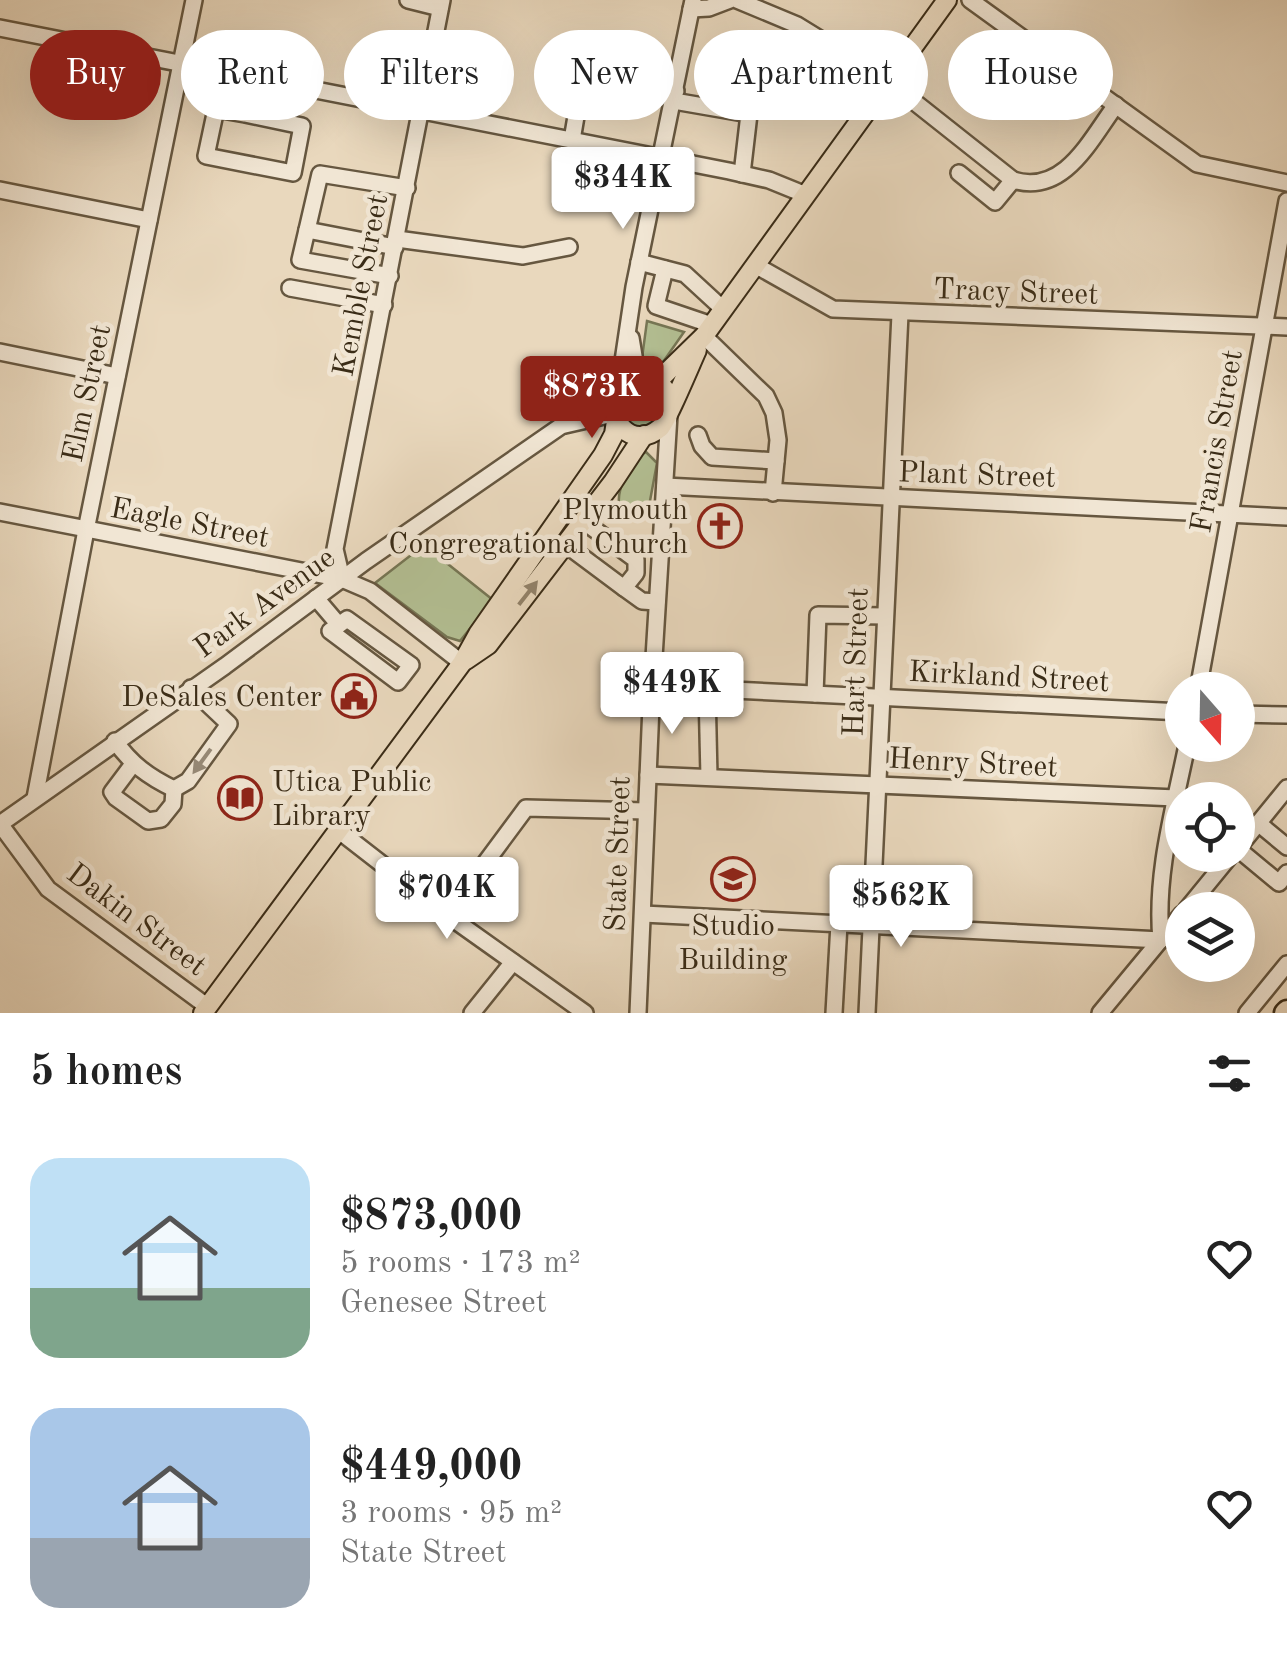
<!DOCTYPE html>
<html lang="en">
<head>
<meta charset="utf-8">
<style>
	:root { --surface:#fff; --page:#f2f2f2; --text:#222; --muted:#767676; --accent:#8f2418 }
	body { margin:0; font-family:"Old Standard TT",serif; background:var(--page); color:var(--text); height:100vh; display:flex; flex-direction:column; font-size:38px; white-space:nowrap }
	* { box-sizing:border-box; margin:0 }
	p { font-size:32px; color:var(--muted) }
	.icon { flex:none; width:55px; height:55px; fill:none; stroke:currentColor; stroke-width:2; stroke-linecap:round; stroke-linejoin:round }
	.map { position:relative; height:1013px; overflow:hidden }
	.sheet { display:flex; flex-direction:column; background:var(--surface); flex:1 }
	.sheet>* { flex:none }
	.guide { position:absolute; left:30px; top:30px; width:1228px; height:90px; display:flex; gap:20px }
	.needle { width:65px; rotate:160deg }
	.fabs { position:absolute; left:1165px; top:672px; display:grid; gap:20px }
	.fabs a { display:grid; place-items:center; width:90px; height:90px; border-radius:50%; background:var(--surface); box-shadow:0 10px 40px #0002; font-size:50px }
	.price { position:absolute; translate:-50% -85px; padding:0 22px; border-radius:10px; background:#fff; color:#222; font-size:32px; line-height:65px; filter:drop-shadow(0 2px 5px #0008) }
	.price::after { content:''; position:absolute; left:50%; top:60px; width:30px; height:22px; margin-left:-15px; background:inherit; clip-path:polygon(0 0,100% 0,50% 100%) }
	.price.active { background:var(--accent); color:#fff }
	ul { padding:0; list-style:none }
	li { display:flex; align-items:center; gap:30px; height:250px; padding:0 30px }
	li span { display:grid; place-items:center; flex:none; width:280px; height:200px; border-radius:30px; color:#555 }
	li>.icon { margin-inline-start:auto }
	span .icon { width:120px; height:120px; fill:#fffc; stroke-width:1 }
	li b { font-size:42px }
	h2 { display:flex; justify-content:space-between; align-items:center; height:120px; padding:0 30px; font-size:42px }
	.pill { padding:0 35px; border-radius:45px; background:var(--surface); box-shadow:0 10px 40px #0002; font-size:35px; line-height:90px }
	.pill.active { background:var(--accent); color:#fff }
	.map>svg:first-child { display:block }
</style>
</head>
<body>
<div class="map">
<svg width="1287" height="1013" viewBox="0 0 1287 1013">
	<rect width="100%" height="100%" fill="#e9d8bd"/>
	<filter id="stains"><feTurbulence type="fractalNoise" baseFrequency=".002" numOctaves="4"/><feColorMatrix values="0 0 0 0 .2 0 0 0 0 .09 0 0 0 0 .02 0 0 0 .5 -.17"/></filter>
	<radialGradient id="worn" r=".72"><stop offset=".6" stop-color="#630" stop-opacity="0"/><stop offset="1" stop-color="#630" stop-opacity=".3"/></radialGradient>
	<g fill="#b3bf93" stroke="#767655" stroke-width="2.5">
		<polygon points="647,321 684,332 663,362 642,358"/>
		<polygon points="632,379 669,397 657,431 621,427 613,414"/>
		<path d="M646,452L657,463L647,517L619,505C617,488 630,460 646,452Z"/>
		<polygon points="424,545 493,600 460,641 447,637 375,583"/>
	</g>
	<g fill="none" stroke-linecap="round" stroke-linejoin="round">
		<g stroke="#665740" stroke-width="20">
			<g id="minor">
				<polyline points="408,0 440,8"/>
				<polyline points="737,0 797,25 888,81 1013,180 995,202 959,173"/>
				<polyline points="970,0 1197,164 1287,183"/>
				<polyline points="691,9 709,8 730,0"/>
				<polyline points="0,28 729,171 769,180 806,195"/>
				<polyline points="583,74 676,91"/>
				<polyline points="674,101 749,114 742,174"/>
				<polyline points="245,114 302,126 293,173 206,156 216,109 245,114 253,77"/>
				<polyline points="572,140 587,52"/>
				<path d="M1013,180C1064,196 1090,140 1116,105"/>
				<polyline points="0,190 149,220"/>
				<polyline points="307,230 300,260 390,276"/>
				<polyline points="397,239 523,256 569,247"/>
				<polyline points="395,247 307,230 320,174 407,188"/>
				<polyline points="639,262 685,274 723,309"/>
				<polyline points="755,265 833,309 1287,327"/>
				<polyline points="665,269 656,306 712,325"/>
				<polyline points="290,288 384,305"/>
				<polyline points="704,336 766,396 774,413 778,440 773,493"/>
				<polyline points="631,338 636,368 648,378"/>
				<polyline points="0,352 117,376"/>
				<polyline points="619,388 634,287 693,0"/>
				<polyline points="565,425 613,414"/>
				<polyline points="698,435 702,446 712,457 776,461"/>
				<polyline points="665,486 1287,517"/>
				<polyline points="0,512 342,579 370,591 462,663"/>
				<polyline points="565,544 624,588 636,573 636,560 583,521"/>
				<polyline points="342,579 335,549 442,0"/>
				<polyline points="624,588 642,601 657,602"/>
				<polyline points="316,598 339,625 330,631 398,682 411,665 347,619 339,625"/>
				<polyline points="652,686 1182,712"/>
				<polyline points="707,689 709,777"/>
				<polyline points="1198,690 1287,201"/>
				<polyline points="815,694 818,615 885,616"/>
				<polyline points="1238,714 1287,715"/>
				<path d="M115,741C131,764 149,777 174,789L188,781L229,724L191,688"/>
				<polyline points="133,764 112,792 116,798 148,821 161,819 173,804 174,789"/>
				<polyline points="648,775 1176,798"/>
				<polyline points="35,798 86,530 194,0"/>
				<polyline points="1258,823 1287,847"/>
				<polyline points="0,824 225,666 366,561 561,426 578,410 616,392"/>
				<polyline points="0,824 48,889 208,1007"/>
				<polyline points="338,830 450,917 585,1013"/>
				<polyline points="1238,848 1287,788"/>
				<polyline points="1238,849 1279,883 1287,873"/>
				<polyline points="1186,910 1231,855"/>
				<polyline points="643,914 1161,940"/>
				<polyline points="450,917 463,893 526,808 646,811"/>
				<path d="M1161,940C1155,874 1174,809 1187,745"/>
				<polyline points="472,1013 513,962"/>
				<polyline points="638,1013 651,706 669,415"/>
				<polyline points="834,1013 839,924"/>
				<polyline points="867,1013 900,314"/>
				<polyline points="1100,1013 1182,914"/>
				<polyline points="1247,1013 1287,964"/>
			</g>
		</g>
		<g stroke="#3a2c17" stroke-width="22">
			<g id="major">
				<polyline points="652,379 664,375 704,336 947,0"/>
				<path d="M671,405C668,388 658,379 640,377L619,388C602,418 632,452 660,428C666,423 691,363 697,350"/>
				<polyline points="466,660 488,645 613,482 644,435"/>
				<polyline points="203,1013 462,663 478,634 603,455 614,434 616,421"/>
			</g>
		</g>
		<g stroke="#3a2c17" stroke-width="25">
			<polyline id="highway" points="1285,1013 1287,1011"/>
		</g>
		<use href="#minor" stroke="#f1e6d4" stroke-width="15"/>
		<use href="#major" stroke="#e9d8bd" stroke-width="18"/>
		<use href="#highway" stroke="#e9d8bd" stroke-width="20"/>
	</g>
	<defs><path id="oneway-solid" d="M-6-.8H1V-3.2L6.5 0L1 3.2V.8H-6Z" transform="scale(2.5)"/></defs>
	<use fill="#92826a" href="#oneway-solid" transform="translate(528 593) rotate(-52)"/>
	<use fill="#968976" href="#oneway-solid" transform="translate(202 761) rotate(126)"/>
	<defs>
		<g id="church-ring" transform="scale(2.25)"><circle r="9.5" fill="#f1e6d4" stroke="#8f2418" stroke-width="1.5"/><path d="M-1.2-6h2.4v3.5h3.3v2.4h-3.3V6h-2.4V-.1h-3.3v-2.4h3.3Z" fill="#8f2418"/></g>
		<g id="civic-ring" transform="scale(2.25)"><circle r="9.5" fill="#f1e6d4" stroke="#8f2418" stroke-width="1.5"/><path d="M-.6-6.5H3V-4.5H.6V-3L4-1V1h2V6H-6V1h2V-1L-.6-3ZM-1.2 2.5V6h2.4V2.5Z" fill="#8f2418"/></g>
		<g id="library-ring" transform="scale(2.25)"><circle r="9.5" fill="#f1e6d4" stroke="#8f2418" stroke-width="1.5"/><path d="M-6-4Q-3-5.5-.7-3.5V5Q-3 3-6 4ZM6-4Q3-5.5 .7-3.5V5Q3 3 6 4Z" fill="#8f2418"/></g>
		<g id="school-ring" transform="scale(2.25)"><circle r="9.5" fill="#f1e6d4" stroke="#8f2418" stroke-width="1.5"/><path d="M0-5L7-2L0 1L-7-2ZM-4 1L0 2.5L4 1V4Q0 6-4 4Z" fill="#8f2418"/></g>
	</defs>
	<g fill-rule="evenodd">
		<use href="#church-ring" x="720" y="526"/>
		<use href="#civic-ring" x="354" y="696"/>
		<use href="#library-ring" x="240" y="798"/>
		<use href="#school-ring" x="733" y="879"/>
	</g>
	<g text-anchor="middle" stroke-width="9" stroke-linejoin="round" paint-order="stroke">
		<g font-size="30" fill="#3a2c17" stroke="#f1e6d4">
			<text transform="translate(360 285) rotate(-79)" y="10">Kemble Street</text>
			<text transform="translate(1016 291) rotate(2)" y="10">Tracy Street</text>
			<text transform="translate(86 393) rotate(-78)" y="10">Elm Street</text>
			<text transform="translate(1216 441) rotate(-80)" y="10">Francis Street</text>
			<text transform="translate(977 474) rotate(2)" y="10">Plant Street</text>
			<text transform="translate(190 522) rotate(11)" y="10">Eagle Street</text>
			<text transform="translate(264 602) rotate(-36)" y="10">Park Avenue</text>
			<text transform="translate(855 662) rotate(-88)" y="10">Hart Street</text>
			<text transform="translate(1009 676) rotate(3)" y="10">Kirkland Street</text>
			<text transform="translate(973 762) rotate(3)" y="10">Henry Street</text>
			<text transform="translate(617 854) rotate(-88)" y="10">State Street</text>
			<text transform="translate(137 919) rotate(37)" y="10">Dakin Street</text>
		</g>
		<g font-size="30" fill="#3a2c17" stroke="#f1e6d4" text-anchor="end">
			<text x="688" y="519">Plymouth<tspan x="688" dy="34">Congregational Church</tspan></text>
			<text x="322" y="706">DeSales Center</text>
			<text x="272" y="791" text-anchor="start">Utica Public<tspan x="272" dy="34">Library</tspan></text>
			<text x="733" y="935" text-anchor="middle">Studio<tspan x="733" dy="34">Building</tspan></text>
		</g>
	</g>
	<rect width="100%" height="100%" filter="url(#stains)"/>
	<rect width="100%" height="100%" fill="url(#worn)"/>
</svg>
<div class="fabs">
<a><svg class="needle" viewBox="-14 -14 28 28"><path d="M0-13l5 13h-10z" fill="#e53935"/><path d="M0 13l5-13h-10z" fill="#767676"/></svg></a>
<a><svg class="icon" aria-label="locate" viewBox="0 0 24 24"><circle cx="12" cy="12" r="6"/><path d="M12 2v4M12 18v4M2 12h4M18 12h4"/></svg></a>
<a><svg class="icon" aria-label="layers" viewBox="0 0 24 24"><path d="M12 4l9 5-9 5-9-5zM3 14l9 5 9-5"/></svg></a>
</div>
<b class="price" style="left:623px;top:232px">$344K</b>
<b class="price active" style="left:592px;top:441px">$873K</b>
<b class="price" style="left:672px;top:737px">$449K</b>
<b class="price" style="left:447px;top:942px">$704K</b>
<b class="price" style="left:901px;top:950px">$562K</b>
<div class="guide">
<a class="pill active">Buy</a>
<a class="pill">Rent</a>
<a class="pill">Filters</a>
<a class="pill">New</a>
<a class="pill">Apartment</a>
<a class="pill">House</a>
</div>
</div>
<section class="sheet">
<h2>5 homes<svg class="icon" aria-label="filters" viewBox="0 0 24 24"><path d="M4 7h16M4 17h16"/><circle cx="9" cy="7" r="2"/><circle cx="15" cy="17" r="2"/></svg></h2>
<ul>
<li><span style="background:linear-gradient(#bfe0f5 65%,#7fa58c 0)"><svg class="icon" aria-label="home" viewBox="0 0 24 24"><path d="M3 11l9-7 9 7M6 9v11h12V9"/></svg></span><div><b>$873,000</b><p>5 rooms · 173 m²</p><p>Genesee Street</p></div><svg class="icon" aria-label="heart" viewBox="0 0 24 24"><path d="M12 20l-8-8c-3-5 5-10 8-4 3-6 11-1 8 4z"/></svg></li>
<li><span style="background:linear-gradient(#a9c7e8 65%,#9aa5b1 0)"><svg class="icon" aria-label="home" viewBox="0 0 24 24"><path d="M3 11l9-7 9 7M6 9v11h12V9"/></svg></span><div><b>$449,000</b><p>3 rooms · 95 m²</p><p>State Street</p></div><svg class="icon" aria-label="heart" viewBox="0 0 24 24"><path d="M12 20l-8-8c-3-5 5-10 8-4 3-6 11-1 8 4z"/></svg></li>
</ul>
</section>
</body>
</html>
